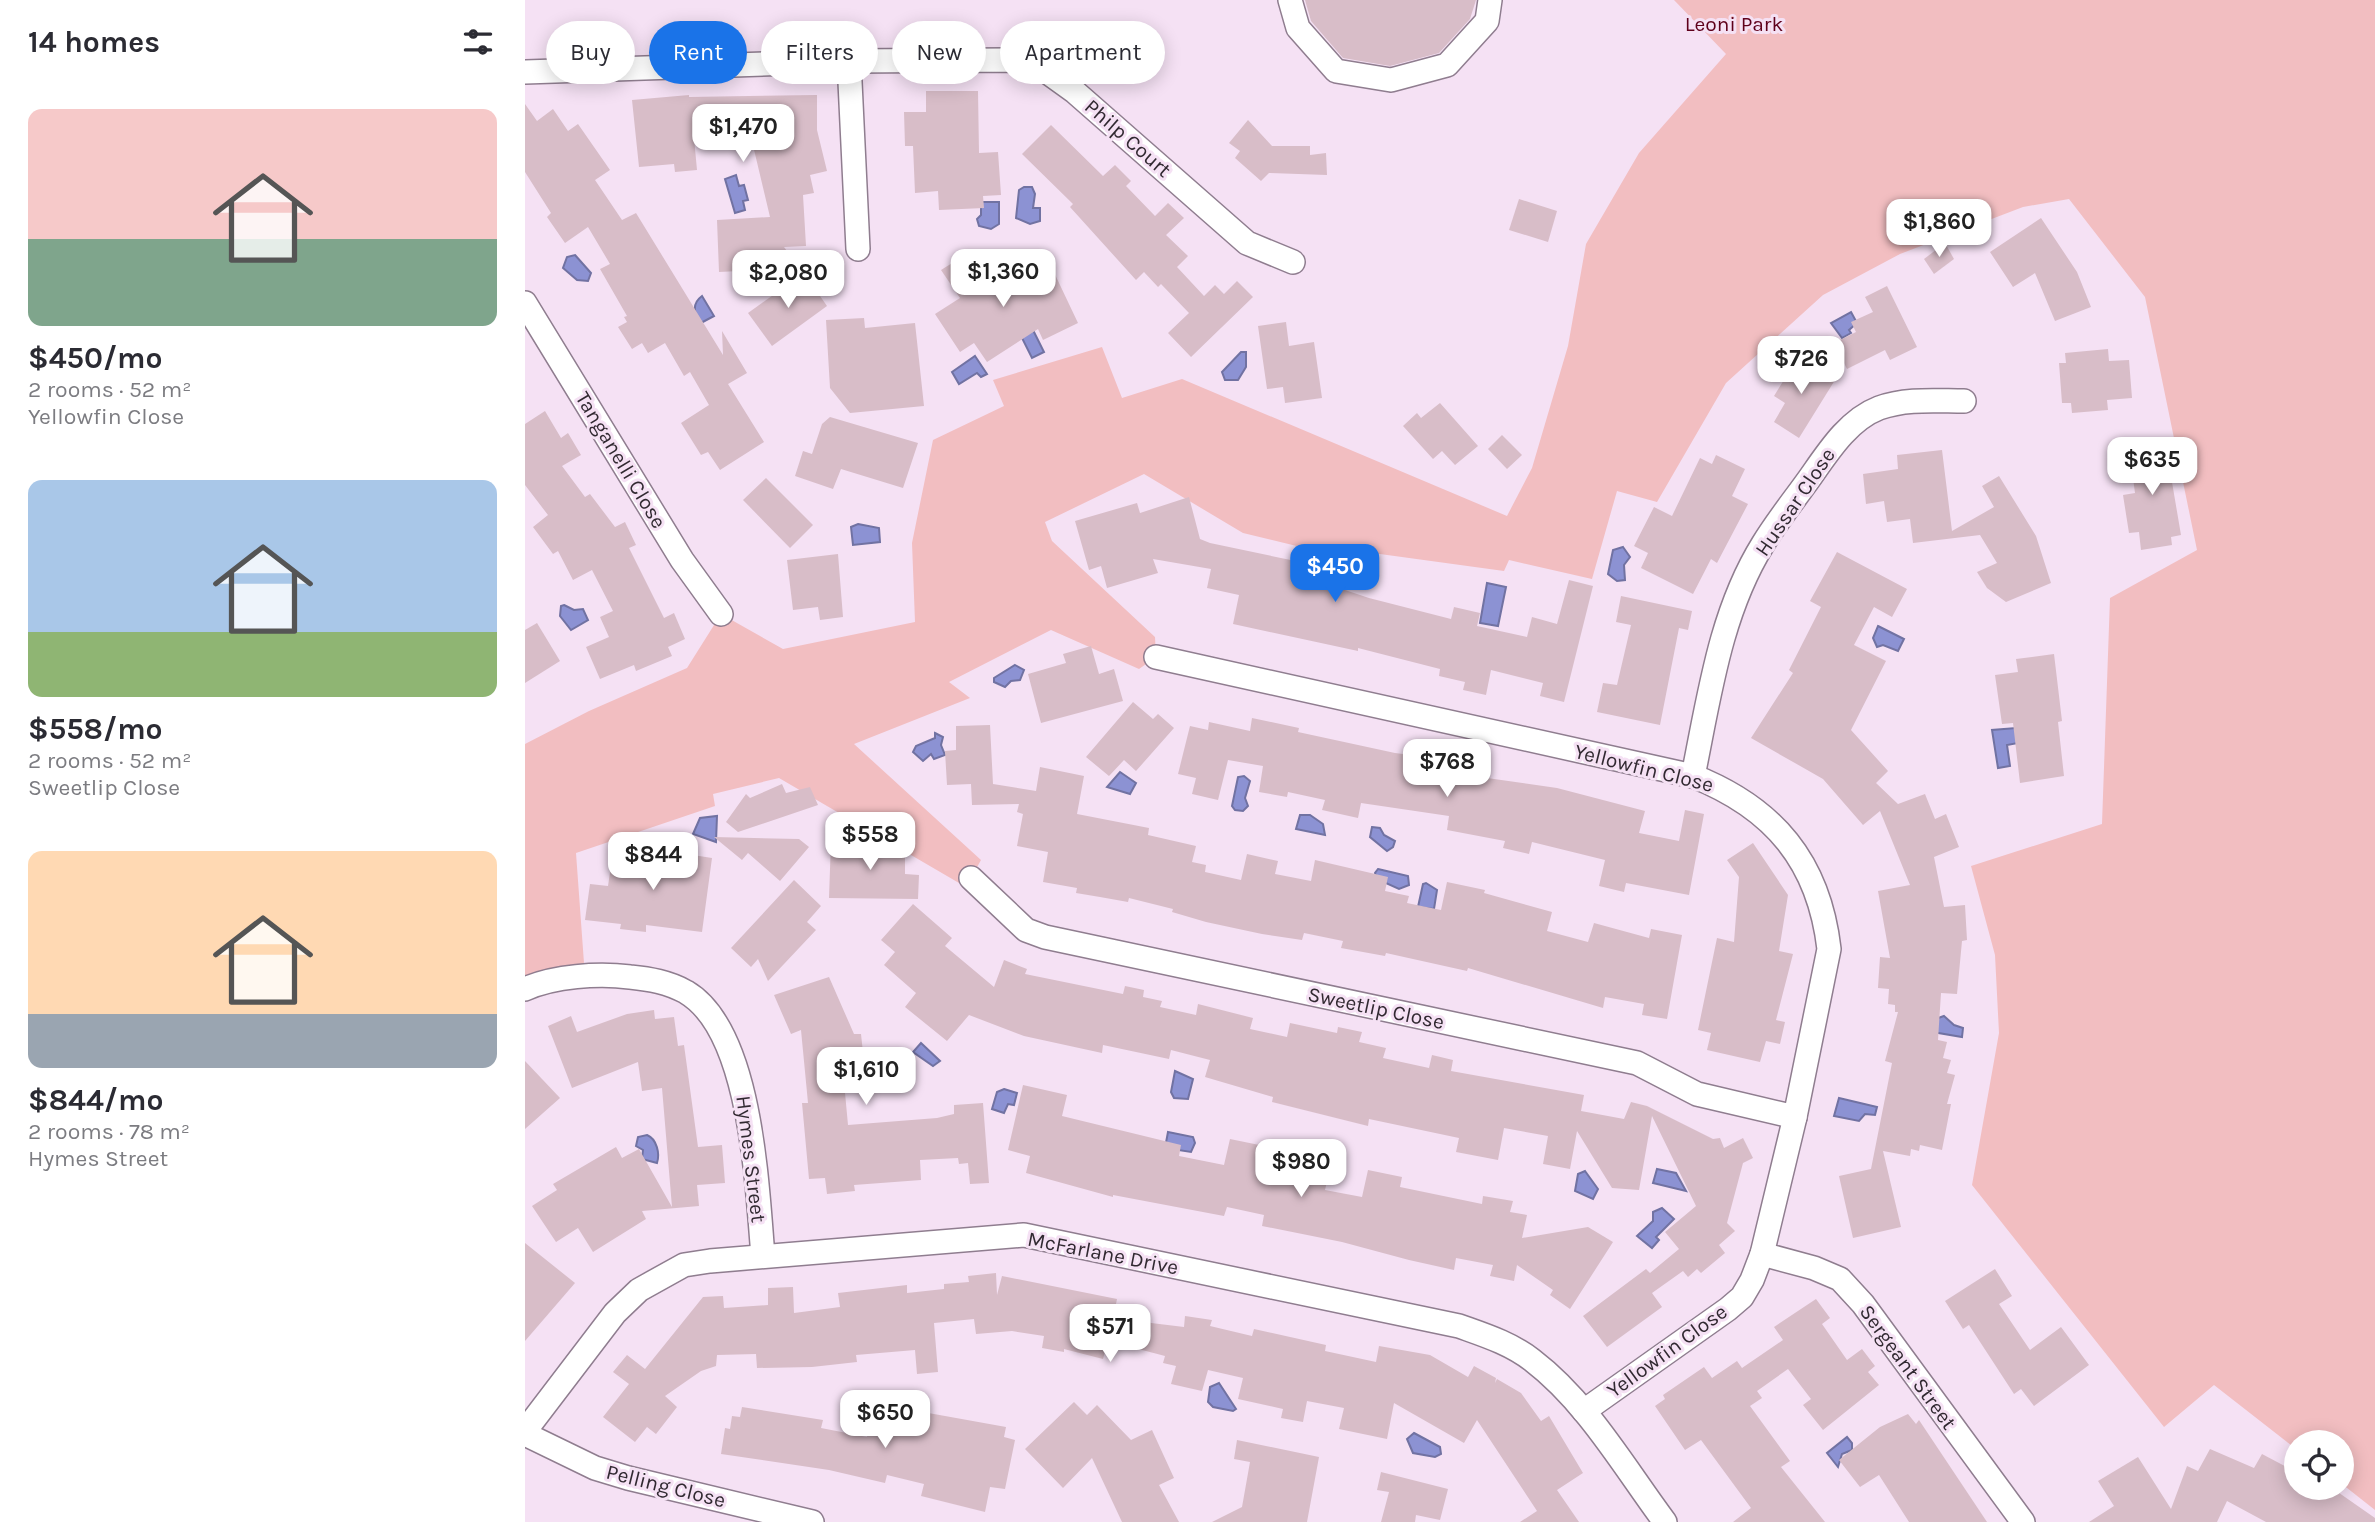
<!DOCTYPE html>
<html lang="en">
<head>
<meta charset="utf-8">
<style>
	:root { --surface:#fff; --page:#f7f7f7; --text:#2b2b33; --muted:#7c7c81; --accent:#1a73e8 }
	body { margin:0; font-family:Karla,sans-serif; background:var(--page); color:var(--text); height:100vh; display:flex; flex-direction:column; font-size:26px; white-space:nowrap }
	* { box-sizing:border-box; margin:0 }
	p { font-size:23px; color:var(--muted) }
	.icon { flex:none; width:38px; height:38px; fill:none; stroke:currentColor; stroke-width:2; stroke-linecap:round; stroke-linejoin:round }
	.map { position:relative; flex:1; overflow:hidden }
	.side { display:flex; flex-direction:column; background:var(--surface); width:525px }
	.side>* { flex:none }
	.top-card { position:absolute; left:21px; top:21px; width:665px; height:63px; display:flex; gap:14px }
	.tools { position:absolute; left:1759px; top:1430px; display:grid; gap:14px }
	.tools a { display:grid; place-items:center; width:70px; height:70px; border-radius:50%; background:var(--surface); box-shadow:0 4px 18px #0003; font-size:35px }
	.price { position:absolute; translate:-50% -60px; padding:0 16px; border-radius:14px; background:#fff; color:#222; font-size:23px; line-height:46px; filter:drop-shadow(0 2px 4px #0008) }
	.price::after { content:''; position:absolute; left:50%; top:42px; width:21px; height:16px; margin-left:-10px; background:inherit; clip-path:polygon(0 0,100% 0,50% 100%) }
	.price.on { background:var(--accent); color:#fff }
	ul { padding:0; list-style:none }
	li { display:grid; align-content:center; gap:14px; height:371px; padding:0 28px }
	li span { display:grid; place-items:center; height:217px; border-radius:14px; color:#555 }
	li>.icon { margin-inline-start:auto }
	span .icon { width:126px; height:126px; fill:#fffc; stroke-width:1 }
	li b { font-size:30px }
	h2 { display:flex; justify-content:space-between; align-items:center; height:84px; padding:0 28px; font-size:30px }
	.pill { padding:0 24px; border-radius:32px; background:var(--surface); box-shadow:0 4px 18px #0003; font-size:24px; line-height:63px }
	.pill.on { background:var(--accent); color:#fff }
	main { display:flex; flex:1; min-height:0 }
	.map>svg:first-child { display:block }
</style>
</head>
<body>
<main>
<section class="side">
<h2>14 homes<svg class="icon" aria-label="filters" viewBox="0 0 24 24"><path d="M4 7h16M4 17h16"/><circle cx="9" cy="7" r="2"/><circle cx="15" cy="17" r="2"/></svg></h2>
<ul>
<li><span style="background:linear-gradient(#f6c9c9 60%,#7fa58c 0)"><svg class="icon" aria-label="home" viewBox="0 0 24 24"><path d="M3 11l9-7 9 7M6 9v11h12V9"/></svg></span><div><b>$450/mo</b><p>2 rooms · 52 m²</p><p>Yellowfin Close</p></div></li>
<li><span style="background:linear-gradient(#a9c7e8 70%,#8fb573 0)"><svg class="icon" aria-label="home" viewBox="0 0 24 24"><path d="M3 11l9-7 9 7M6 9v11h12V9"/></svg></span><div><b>$558/mo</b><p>2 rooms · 52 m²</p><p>Sweetlip Close</p></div></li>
<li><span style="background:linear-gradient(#ffd9b3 75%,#9aa5b1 0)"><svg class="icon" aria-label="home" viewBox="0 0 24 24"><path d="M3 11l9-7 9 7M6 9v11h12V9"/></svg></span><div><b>$844/mo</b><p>2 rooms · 78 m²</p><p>Hymes Street</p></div></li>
</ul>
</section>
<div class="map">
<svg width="1850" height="1522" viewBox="0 0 1850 1522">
	<rect width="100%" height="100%" fill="#f5e1f4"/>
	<polygon fill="#f2bec1" points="1149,0 1850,0 1850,1510 1817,1484 1816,1442 1771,1442 1771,1449 1689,1385 1639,1427 1447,1185 1474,1033 1470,955 1446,866 1577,824 1585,598 1672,550 1620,297 1544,199 1498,207 1375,254 1298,295 1201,383 1132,502 1092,491 1067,579 984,560 979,571 855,554 784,549 718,533 619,474 520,522 527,541 630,637 631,657 614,669 526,630 424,682 445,698 329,744 456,860 446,878 434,883 254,778 188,794 190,806 51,853 60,977 0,983 0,744 64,711 162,668 196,614 258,649 390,622 387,543 408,440 479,406 468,380 577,347 597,398 657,379 982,516 1007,468 1043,346 1061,244 1114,153 1201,54"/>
	<g fill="#8c92d3" stroke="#7172a2" stroke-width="2">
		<polygon points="211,175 214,186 219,185 223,200 218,201 220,210 210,213 200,179"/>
		<polygon points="499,187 507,187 510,194 508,208 515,208 515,221 505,224 491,218 494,190"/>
		<polygon points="456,202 474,202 474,224 466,229 454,226 452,219 456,215"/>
		<polygon points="50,255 66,273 63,281 52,280 38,268 42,257"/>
		<path d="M177,296L189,316L174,324C170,313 166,304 177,296Z"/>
		<polygon points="1326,312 1332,323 1324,330 1326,333 1317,338 1306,323"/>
		<polygon points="507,328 519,352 507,358 495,334"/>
		<polygon points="716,352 721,352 721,367 713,380 700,380 697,372"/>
		<polygon points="450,356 462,374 456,377 452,373 434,384 427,372"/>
		<polygon points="333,524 354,528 355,542 328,545 326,527"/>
		<polygon points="1098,547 1105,557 1099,565 1100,580 1092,581 1083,574 1088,550"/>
		<polygon points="962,583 981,587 973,626 955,623"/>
		<polygon points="39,605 49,610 58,609 63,620 46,630 35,616 36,606"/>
		<polygon points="1353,626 1379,639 1373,651 1358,645 1352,647 1348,638"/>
		<polygon points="490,665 499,670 495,680 486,681 480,687 469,682 469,678"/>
		<polygon points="1491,728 1493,743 1482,745 1485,766 1473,768 1467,730"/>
		<polygon points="410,733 418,737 416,745 420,755 409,759 406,754 398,761 388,752 391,746 410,738"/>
		<polygon points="595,772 611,783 605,794 582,787"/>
		<polygon points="719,776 725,781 720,798 723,806 718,811 710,810 707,806 713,777"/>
		<polygon points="775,815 785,815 798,824 800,835 771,829"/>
		<polygon points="192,816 191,842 168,834 175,818"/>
		<polygon points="847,827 855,828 859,835 870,841 868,847 862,851 845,837"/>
		<polygon points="853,869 883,876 884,885 874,889 852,879 850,873"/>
		<polygon points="901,883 912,890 909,909 893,907 898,884"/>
		<polygon points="1419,1016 1429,1025 1438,1028 1437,1037 1384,1028"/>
		<polygon points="396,1043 415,1061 408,1066 388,1052"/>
		<polygon points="650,1071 668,1079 663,1099 649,1098 646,1092"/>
		<polygon points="479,1089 492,1093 489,1105 483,1104 479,1113 467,1109 472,1092"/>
		<polygon points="1314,1098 1352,1107 1350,1115 1340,1114 1334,1121 1309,1116"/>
		<polygon points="643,1132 668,1137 670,1143 666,1152 640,1148"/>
		<path d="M122,1135C132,1139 135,1154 132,1163L117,1159L118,1150L111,1146L113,1137Z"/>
		<polygon points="758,1143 782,1149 780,1163 750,1157 753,1147"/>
		<polygon points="1132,1169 1151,1173 1161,1191 1128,1183"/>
		<polygon points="1060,1171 1073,1189 1068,1199 1050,1191 1053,1174"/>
		<polygon points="1137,1208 1149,1219 1131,1237 1134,1240 1127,1248 1112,1236 1128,1221 1128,1212"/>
		<polygon points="694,1383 711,1409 708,1411 688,1407 683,1402 685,1387"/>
		<polygon points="889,1433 915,1447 916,1454 910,1457 888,1453 882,1439"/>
		<polygon points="1322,1437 1327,1443 1327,1450 1317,1454 1313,1467 1302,1453"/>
	</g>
	<g fill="#d8bdc8">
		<polygon points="780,0 951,0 945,19 914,53 865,66 818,58 786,21"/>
		<polygon points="401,91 453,91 454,153 473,152 476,195 458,196 459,208 414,210 413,191 390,193 388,146 380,146 379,112 401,112"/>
		<polygon points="164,95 164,97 292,95 292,130 302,171 285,175 289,193 278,195 281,246 259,247 275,268 194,272 192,220 245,217 226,137 169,138 172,170 150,172 149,164 114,167 107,100"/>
		<polygon points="0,104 12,121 28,109 43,131 53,124 85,170 70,180 97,220 111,213 198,355 197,331 222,373 203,384 239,442 195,470 183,452 176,455 156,423 184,405 165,372 159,376 140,343 123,353 117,343 107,349 93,327 102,322 99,317 102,316 75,269 85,264 63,227 40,243 22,217 26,213 0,172"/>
		<polygon points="723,120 747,146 785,146 785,155 801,153 802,175 744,173 736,181 710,158 715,151 704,143"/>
		<polygon points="526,125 578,176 590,165 606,181 601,186 630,216 643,203 659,218 641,235 663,256 652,267 679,296 690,285 699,294 712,281 728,297 666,357 643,333 664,313 636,284 633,287 619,272 611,280 545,207 548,204 497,154"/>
		<polygon points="994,199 1032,211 1023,242 984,230"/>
		<polygon points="1516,218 1552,272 1566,307 1530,321 1510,273 1488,287 1465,252"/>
		<polygon points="1420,243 1429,259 1409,274 1399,259"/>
		<polygon points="440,255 464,292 525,264 553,323 518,340 513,329 462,362 449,343 435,352 410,314 435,298 416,270"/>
		<polygon points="279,273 302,306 247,346 223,313"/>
		<polygon points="1362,286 1392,347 1365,360 1360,350 1322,369 1309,343 1331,332 1326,322 1348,312 1340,297"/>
		<polygon points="339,318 340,328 390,323 399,406 325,413 305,388 301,320"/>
		<polygon points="761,322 764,346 789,342 797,398 760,403 758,387 742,389 733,326"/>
		<polygon points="1583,349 1584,361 1604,360 1607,398 1582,400 1583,410 1547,413 1546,403 1537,403 1534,363 1541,363 1540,353"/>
		<polygon points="1273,357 1310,380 1274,438 1249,422 1260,403 1249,396"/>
		<polygon points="915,403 953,446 930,465 917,451 908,459 878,426 892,413 896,418"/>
		<polygon points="20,411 36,438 43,433 56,455 37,466 60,497 65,494 90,527 100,522 111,545 104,548 139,618 149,613 160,639 143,647 147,656 111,671 109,665 75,679 61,647 84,637 75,617 88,611 67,570 48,580 33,551 28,554 8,527 23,515 0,485 0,424"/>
		<polygon points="305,417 393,443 378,488 316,469 308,489 270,476 278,451 287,454 297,424"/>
		<polygon points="977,435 997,455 982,469 963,449"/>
		<polygon points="1640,441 1656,535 1646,537 1647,545 1616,550 1614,532 1604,533 1598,495 1610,493 1604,448"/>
		<polygon points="1417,450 1427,531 1469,507 1457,486 1474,476 1511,536 1526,583 1481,602 1462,588 1452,572 1472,563 1455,535 1388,543 1385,519 1362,522 1359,501 1341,504 1338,474 1373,469 1372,455"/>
		<polygon points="1191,455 1220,469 1207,496 1223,504 1192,563 1186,559 1168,594 1116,568 1123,553 1109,546 1129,507 1147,516 1175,458 1187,464"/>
		<polygon points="241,478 288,525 265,548 218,500"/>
		<polygon points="664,497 675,539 685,543 780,563 778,575 821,585 820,590 844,598 926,619 929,607 955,613 952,626 1002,637 1007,617 1032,624 1044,580 1068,586 1039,702 1015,696 1018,683 966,670 961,695 938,690 940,682 914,676 915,669 833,648 833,651 708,624 714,595 682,588 686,569 628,559 633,573 582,588 576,566 564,570 550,521 612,503 615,513"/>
		<polygon points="1312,552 1382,589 1367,617 1349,607 1329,645 1361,661 1326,730 1363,771 1351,783 1373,804 1400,794 1410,819 1421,814 1434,847 1409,857 1419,907 1440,905 1442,940 1437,941 1432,994 1416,993 1413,1040 1422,1042 1418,1058 1426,1060 1422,1073 1430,1075 1422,1104 1426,1104 1417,1150 1395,1145 1394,1151 1386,1149 1385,1156 1358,1151 1376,1227 1328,1238 1314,1176 1346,1169 1367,1063 1360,1061 1373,1012 1370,1012 1370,1005 1363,1004 1364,989 1353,988 1355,957 1365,958 1353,891 1385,885 1355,811 1338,825 1298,779 1226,738 1268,673 1264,670 1296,607 1285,601"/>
		<polygon points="313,554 318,617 295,620 293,607 268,610 262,560"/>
		<polygon points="1096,596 1167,611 1163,630 1154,628 1135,725 1072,712 1078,683 1092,685 1106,625 1091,622"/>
		<polygon points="12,623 35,661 0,683 0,630"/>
		<polygon points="566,646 574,674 589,669 598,701 516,723 503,674 541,663 538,654"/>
		<polygon points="1529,654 1537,721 1533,722 1539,776 1495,783 1488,723 1477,724 1470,675 1493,672 1491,659"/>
		<polygon points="608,702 628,719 633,714 649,728 611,771 599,760 584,776 561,757"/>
		<polygon points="727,718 774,728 773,732 870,753 950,763 948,776 1032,788 1120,811 1114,833 1154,841 1160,810 1179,814 1164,895 1101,883 1099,892 1074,886 1080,860 1007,842 1004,854 978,848 980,841 922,830 924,816 836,803 833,818 797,810 800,800 763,792 762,797 734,792 738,766 703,760 693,800 667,794 671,778 653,774 665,726 683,730 684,722 725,731"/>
		<polygon points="465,725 468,784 511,791 515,767 559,776 552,814 624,828 623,835 671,846 667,862 681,865 680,872 716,880 722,854 753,861 750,874 786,881 790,860 863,877 860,891 884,896 882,903 916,910 922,882 960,890 959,893 1027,912 1022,931 1063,942 1069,923 1124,938 1126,929 1157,935 1142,1019 1117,1015 1119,1004 1080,997 1078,1008 943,968 942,971 861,953 860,956 816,948 818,941 779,933 777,940 737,934 681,922 647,912 648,909 604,898 603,902 575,897 551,893 552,888 518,882 523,852 492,846 498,814 492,812 494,804 447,805 446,784 422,785 420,751 431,750 431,726"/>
		<polygon points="257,784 261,793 285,787 293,805 213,832 201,822 221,794 225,798"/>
		<polygon points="189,837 274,839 284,847 255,881 223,853 217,860"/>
		<polygon points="306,840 363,841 363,851 380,851 380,874 394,875 393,899 304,898"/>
		<polygon points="1228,843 1263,895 1254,951 1268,954 1251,1020 1260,1022 1255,1044 1241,1041 1235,1062 1182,1050 1186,1033 1173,1030 1192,938 1209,942 1214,877 1202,860"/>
		<polygon points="123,848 187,858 177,932 121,925 121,932 95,929 96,924 60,920 65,884 83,886 88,852 121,856"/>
		<polygon points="269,880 296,906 282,922 291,930 243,981 233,959 226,967 206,948"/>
		<polygon points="388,904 427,938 420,946 469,987 479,960 502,969 500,974 598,994 600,986 619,990 618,997 637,1001 635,1007 671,1015 673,1004 728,1018 725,1029 762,1037 765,1023 812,1033 813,1027 837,1032 834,1042 861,1048 858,1058 904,1068 907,1055 928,1060 926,1071 1059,1095 1056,1111 1099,1119 1106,1102 1122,1106 1188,1139 1195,1138 1199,1148 1218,1138 1228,1158 1218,1163 1202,1223 1210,1231 1194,1245 1200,1253 1176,1273 1172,1269 1163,1277 1158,1271 1127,1293 1137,1307 1082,1347 1058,1316 1121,1269 1125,1273 1154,1249 1140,1232 1171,1206 1127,1116 1114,1190 1087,1188 1052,1131 1045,1169 1018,1164 1023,1136 979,1128 973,1160 931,1152 934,1138 844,1119 843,1126 747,1102 748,1097 680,1077 685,1060 646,1050 644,1059 578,1045 577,1053 499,1036 444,1015 422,1041 380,1007 391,993 359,965 370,952 356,940"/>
		<polygon points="304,977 329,1034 336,1034 341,1080 319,1082 323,1125 412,1118 429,1114 429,1105 458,1103 464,1183 445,1184 443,1163 434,1164 433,1158 395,1160 396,1180 329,1185 330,1191 302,1194 300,1178 284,1179 277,1103 283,1103 276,1030 266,1034 249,995"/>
		<polygon points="129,1010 130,1019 149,1017 153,1046 159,1045 173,1147 197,1145 200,1183 172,1185 174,1206 117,1211 121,1219 68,1252 53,1228 31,1242 7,1206 32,1190 28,1184 91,1147 97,1158 114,1149 147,1207 137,1088 117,1091 113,1062 47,1088 23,1026 46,1016 52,1032 102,1014"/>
		<polygon points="0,1061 35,1098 0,1129"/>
		<polygon points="498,1085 542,1095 537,1116 656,1145 654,1156 699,1165 705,1139 744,1147 741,1161 804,1173 800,1190 837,1197 843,1170 877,1177 875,1187 957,1204 958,1196 988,1201 985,1212 1002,1215 997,1238 1063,1227 1088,1242 1045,1309 1025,1295 1028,1290 992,1265 989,1281 965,1276 968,1265 931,1258 929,1270 884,1260 817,1242 737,1226 739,1215 702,1207 699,1216 588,1195 588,1197 501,1173 505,1156 483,1150"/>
		<polygon points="0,1243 50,1283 0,1341"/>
		<polygon points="1470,1269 1487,1296 1474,1304 1505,1350 1536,1327 1564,1365 1509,1406 1496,1389 1489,1394 1444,1325 1438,1329 1420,1301"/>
		<polygon points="471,1273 472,1295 477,1276 592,1299 591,1304 620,1312 618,1322 659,1327 660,1316 687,1320 685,1326 727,1336 729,1329 801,1345 800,1351 851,1362 854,1346 905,1355 943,1377 949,1366 971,1378 970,1383 972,1379 996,1393 1016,1421 1024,1416 1058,1473 1032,1490 1054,1522 995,1522 1012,1511 952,1420 939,1443 869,1403 862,1439 814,1429 819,1408 782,1401 778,1422 756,1418 758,1409 713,1399 718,1378 683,1370 677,1391 646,1384 651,1366 638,1363 640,1356 583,1341 578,1359 539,1349 539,1352 517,1348 519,1336 487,1331 451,1334 449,1319 409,1323 413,1372 392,1374 390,1350 331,1355 332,1362 287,1367 232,1368 231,1354 192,1355 191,1366 176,1371 140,1396 152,1407 131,1434 122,1427 110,1442 78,1417 104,1384 88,1372 102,1355 120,1369 178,1297 198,1296 199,1308 243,1305 243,1288 268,1287 269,1313 315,1307 313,1293 382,1285 382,1293 419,1289 419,1284 444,1282 443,1276"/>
		<polygon points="1291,1299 1305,1318 1297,1324 1322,1360 1337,1349 1350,1366 1343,1372 1354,1385 1298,1430 1278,1405 1286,1399 1263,1369 1232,1391 1237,1398 1225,1406 1265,1461 1256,1467 1300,1522 1208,1522 1226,1508 1176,1440 1160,1450 1130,1406 1140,1399 1138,1395 1179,1367 1187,1378 1212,1361 1217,1368 1258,1340 1249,1327"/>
		<polygon points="549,1402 562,1415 572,1405 606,1440 627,1430 649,1478 634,1485 654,1522 597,1522 567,1458 538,1488 500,1449"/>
		<polygon points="348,1403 481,1427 479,1437 490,1440 480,1489 465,1487 460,1512 396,1496 399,1484 362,1475 360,1483 304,1470 196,1454 200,1428 205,1429 207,1416 215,1417 217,1407 298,1420 296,1428 342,1437"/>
		<polygon points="1383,1414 1391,1424 1394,1420 1462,1522 1384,1522 1354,1475 1335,1487 1314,1460 1355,1427"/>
		<polygon points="712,1440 794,1457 782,1522 687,1522 717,1507 725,1462 709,1459"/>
		<polygon points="1685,1449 1729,1468 1737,1454 1771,1472 1771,1488 1807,1488 1850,1518 1850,1522 1741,1522 1702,1501 1692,1522 1564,1522 1589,1506 1573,1481 1613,1457 1646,1509 1662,1466 1673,1471"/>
		<polygon points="856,1472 923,1489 915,1520 891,1515 890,1522 856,1522 864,1492 852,1490"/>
	</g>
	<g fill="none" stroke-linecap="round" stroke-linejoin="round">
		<g stroke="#8f7d8f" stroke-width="26">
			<g id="minor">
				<polyline points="765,0 773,28 811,71 866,80 922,65 962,21 965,0"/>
				<polyline points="324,61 333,249"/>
				<polyline points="0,72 324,61 483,60 518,69 550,92 722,243 768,262"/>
				<polyline points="0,303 157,560 196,614"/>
				<path d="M631,657L1168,776C1249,808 1294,862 1304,949L1270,1117L1237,1254L1227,1280L1217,1297L1203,1309L1059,1411"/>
				<path d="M1168,776C1184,698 1195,613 1238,544C1252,521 1269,500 1284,479C1303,452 1323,420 1354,408C1381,398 1411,401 1439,401"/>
				<polyline points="446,878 501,930 520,937 1112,1063 1172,1094 1270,1117"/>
				<path d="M0,989C29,976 73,973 105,977C125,979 143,982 161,992C227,1031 232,1188 238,1256"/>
				<polyline points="1237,1254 1289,1268 1315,1279 1338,1304 1498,1522"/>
				<path d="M0,1431L90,1313L114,1290L159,1265L185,1261L499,1235L934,1326C959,1335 985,1343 1007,1360C1062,1402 1099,1467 1140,1522"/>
				<polyline points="0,1434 70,1468 103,1478 287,1522"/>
			</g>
		</g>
		<use href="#minor" stroke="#fff" stroke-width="23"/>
	</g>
	<g text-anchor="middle" stroke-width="6" stroke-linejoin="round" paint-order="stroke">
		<g font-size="21" fill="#5f001b" stroke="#f5e1f4">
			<text x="1209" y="31">Leoni Park</text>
		</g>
		<g font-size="21" fill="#312931" stroke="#f5e1f4">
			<text transform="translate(603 138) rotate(41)" y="7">Philp Court</text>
			<text transform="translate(96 460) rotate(59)" y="7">Tanganelli Close</text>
			<text transform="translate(1270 502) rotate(-56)" y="7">Hussar Close</text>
			<text transform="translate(1119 768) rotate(14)" y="7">Yellowfin Close</text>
			<text transform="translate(851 1008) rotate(12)" y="7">Sweetlip Close</text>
			<text transform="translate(226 1159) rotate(83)" y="7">Hymes Street</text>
			<text transform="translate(578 1253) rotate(11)" y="7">McFarlane Drive</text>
			<text transform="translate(1142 1351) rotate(-36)" y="7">Yellowfin Close</text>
			<text transform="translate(1383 1367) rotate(54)" y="7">Sergeant Street</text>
			<text transform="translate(141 1486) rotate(14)" y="7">Pelling Close</text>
		</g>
	</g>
</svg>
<div class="tools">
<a><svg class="icon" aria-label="locate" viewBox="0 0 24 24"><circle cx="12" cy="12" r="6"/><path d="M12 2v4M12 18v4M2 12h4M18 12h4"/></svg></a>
</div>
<b class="price" style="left:218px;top:164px">$1,470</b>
<b class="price" style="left:1414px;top:259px">$1,860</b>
<b class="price" style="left:478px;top:309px">$1,360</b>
<b class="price" style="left:263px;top:310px">$2,080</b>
<b class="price" style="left:1276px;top:396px">$726</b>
<b class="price" style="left:1627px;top:497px">$635</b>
<b class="price on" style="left:810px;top:604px">$450</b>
<b class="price" style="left:922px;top:799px">$768</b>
<b class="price" style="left:345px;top:872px">$558</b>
<b class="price" style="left:128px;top:892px">$844</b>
<b class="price" style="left:341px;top:1107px">$1,610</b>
<b class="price" style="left:776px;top:1199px">$980</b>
<b class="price" style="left:585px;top:1364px">$571</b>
<b class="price" style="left:360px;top:1450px">$650</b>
<div class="top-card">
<a class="pill">Buy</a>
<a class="pill on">Rent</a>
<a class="pill">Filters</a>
<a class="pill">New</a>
<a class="pill">Apartment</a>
</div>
</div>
</main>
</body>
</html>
